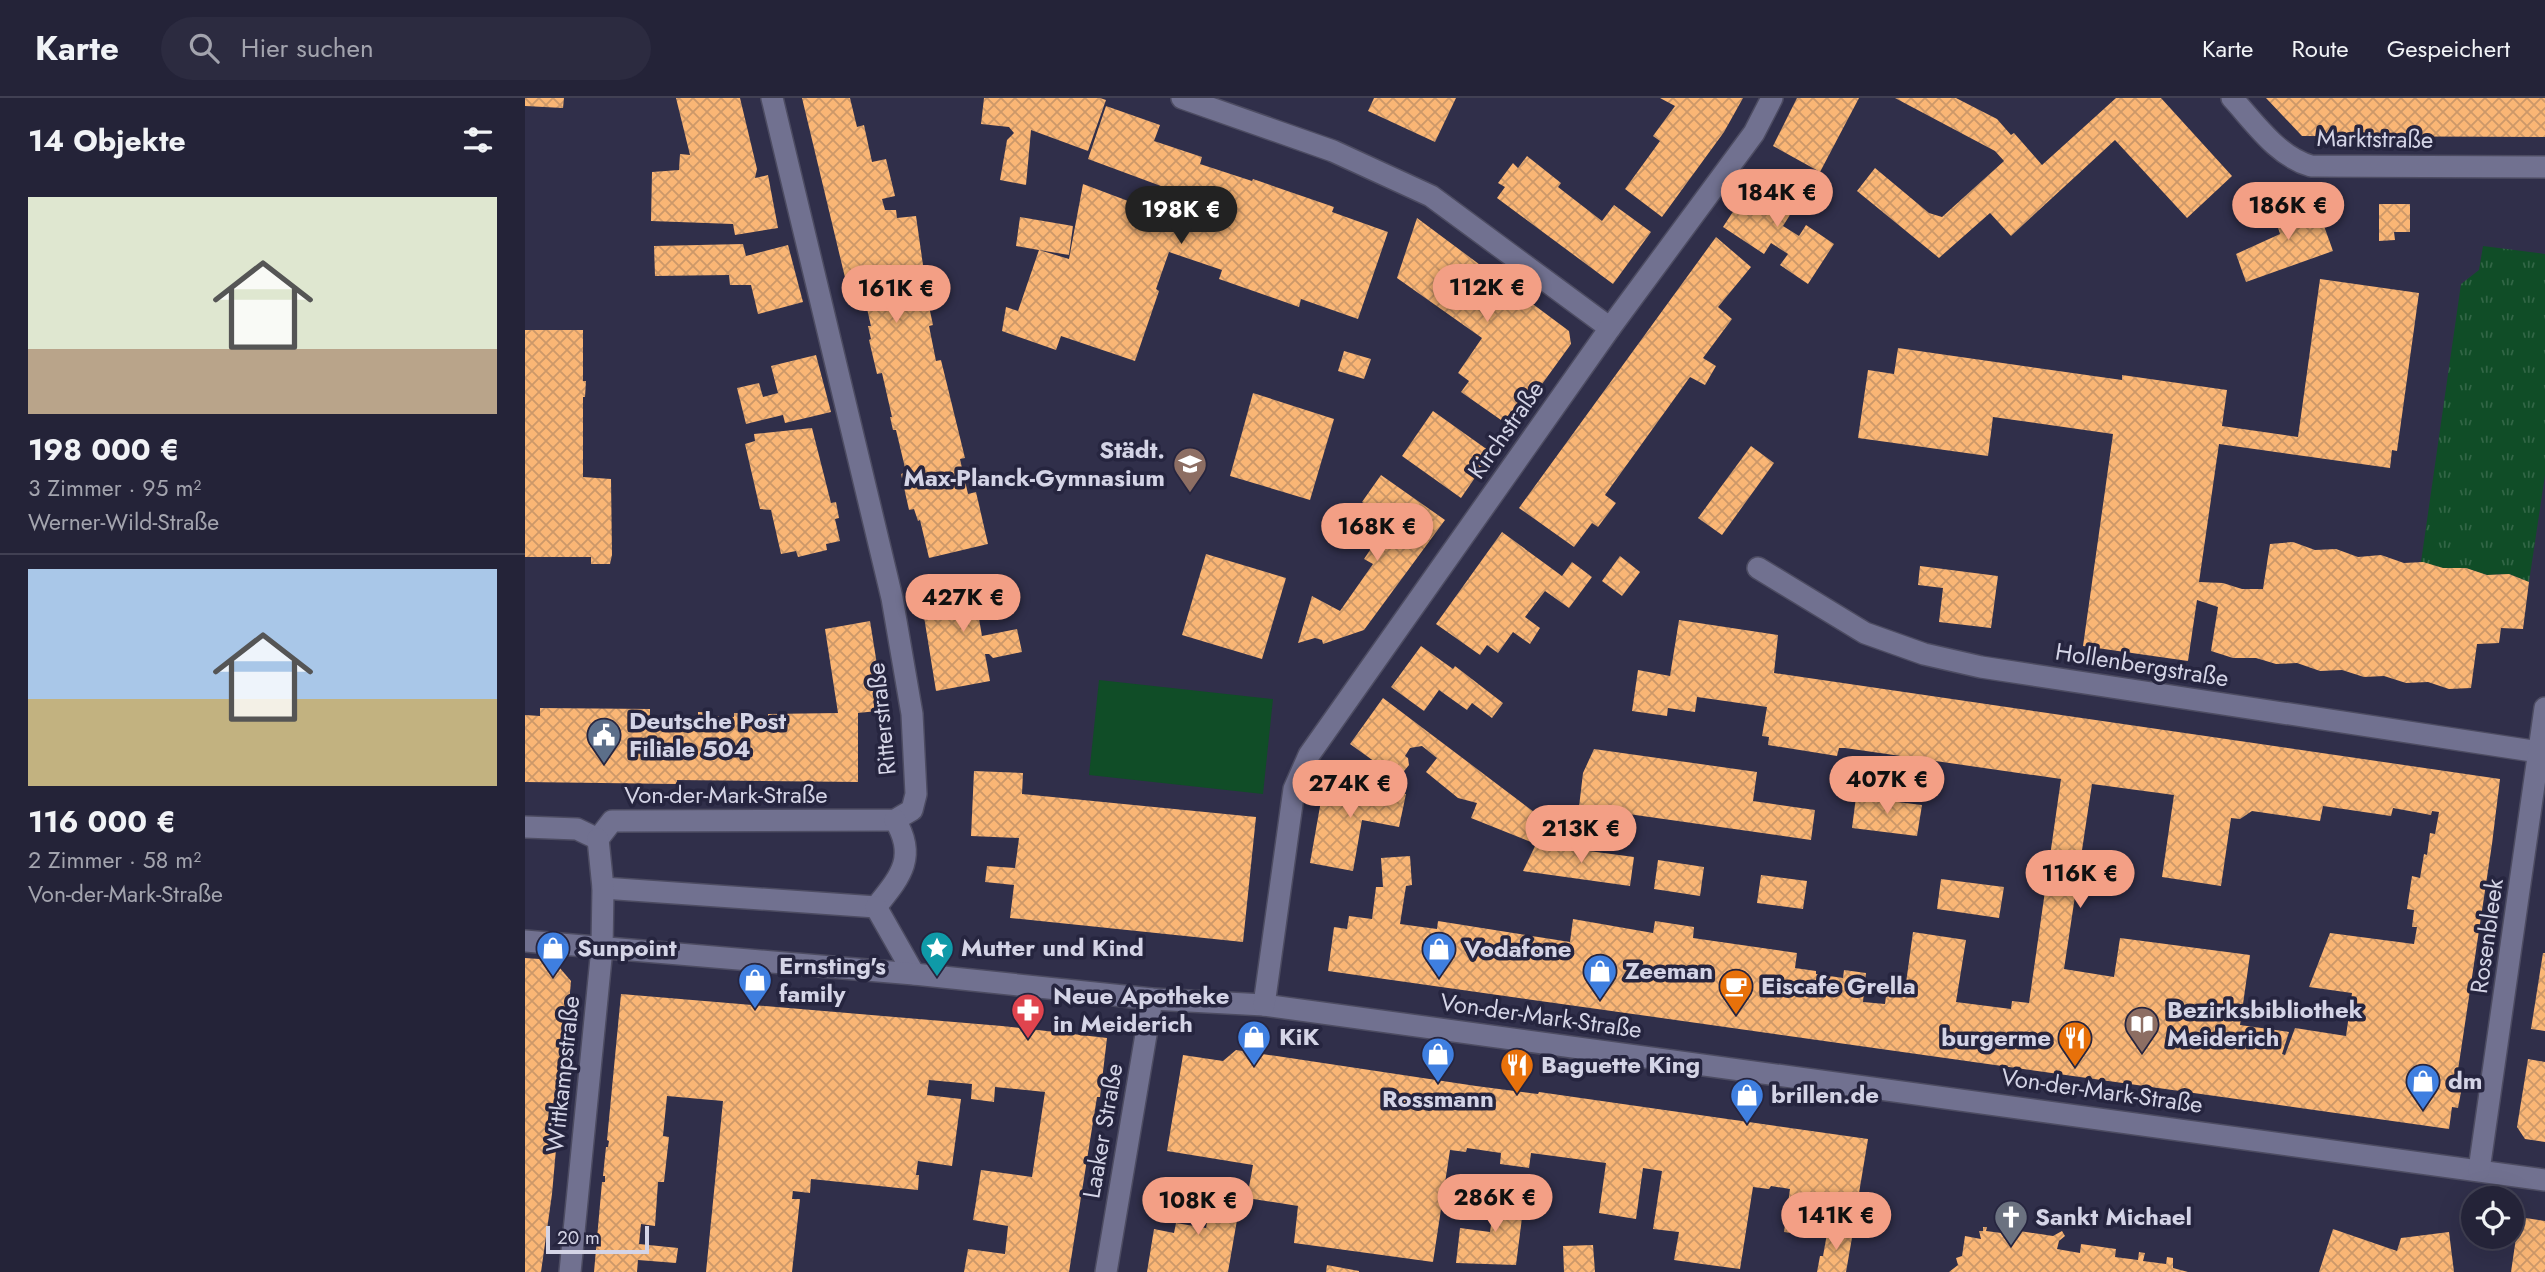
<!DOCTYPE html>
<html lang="de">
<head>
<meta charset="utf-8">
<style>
	:root { --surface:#242338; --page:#2c2b40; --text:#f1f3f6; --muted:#a3a4ae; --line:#414053; --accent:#f39f85 }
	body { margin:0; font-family:Jost,sans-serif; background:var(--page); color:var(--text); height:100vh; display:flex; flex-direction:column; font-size:26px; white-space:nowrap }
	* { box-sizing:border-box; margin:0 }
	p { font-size:23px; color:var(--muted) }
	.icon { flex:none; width:38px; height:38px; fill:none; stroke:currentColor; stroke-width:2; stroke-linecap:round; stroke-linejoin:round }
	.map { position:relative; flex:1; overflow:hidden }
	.side { display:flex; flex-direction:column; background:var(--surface); width:525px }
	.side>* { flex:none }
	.fabs { position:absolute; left:1936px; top:1088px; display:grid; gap:14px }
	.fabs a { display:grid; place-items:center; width:63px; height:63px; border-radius:50%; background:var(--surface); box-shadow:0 7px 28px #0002,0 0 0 2px var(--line); font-size:35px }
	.scale { position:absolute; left:21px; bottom:18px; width:103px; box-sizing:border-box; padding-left:7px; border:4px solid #d4d4e6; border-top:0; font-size:19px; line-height:24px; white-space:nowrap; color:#d4d4e6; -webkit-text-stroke:5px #26253f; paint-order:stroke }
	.price { position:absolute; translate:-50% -60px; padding:0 16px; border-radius:24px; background:var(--accent); color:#111; font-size:23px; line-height:46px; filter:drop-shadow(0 2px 4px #0008) }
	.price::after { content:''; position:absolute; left:50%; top:42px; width:21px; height:16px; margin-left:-10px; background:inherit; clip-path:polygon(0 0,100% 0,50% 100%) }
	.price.selected { background:#222; color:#fff }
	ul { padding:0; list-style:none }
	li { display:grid; align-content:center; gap:14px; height:371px; padding:0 28px }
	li+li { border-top:2px solid var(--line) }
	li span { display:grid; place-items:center; height:217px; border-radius:0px; color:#555 }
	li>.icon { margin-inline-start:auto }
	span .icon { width:126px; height:126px; fill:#fffc; stroke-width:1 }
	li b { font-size:30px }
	h2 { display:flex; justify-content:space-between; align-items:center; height:84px; padding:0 28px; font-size:30px }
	header { display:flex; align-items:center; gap:42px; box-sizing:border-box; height:98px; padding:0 35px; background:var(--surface); border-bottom:2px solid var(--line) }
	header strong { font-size:33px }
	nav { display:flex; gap:38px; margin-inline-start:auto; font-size:24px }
	.search { width:490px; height:63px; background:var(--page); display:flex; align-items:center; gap:18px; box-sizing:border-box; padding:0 24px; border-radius:38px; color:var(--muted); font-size:26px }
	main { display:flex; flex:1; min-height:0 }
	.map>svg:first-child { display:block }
</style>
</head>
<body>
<header>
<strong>Karte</strong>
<div class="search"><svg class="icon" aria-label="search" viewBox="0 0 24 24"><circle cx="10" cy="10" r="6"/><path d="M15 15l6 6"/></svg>Hier suchen</div>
<nav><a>Karte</a><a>Route</a><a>Gespeichert</a></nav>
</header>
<main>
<section class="side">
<h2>14 Objekte<svg class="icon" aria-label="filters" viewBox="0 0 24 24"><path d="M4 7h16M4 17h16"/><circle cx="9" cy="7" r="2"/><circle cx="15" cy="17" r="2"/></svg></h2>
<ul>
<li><span style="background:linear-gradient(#dfe7d0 70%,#b9a48a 0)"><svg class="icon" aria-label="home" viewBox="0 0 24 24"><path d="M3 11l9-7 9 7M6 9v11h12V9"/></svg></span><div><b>198 000 €</b><p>3 Zimmer · 95 m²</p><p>Werner-Wild-Straße</p></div></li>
<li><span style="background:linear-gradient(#a9c7e8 60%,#c2b280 0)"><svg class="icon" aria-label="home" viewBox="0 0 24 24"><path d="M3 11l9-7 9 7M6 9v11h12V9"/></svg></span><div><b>116 000 €</b><p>2 Zimmer · 58 m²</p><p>Von-der-Mark-Straße</p></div></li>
</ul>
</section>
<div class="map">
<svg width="2020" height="1174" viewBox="0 0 2020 1174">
	<defs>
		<pattern id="grass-tufts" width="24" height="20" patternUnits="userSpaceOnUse" patternTransform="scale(1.75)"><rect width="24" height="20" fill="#104d27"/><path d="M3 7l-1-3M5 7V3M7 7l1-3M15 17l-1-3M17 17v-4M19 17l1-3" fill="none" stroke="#326646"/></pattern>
		<pattern id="building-cross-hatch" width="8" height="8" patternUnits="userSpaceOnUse" patternTransform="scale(1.75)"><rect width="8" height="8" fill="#fab675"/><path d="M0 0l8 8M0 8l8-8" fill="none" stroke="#cc9869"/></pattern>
	</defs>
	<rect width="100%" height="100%" fill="#302f4a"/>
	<polygon fill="url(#grass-tufts)" points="1958,148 2020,156 2020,377 2004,484 1984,476 1962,477 1941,470 1918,470 1896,464 1936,186 1954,172"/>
	<polygon fill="#104d27" points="574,582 748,601 738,696 564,677"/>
	<g fill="url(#building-cross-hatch)" fill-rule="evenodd">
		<polygon points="0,0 39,0 38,10 0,8"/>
		<polygon points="151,0 215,0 232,71 230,80 243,77 253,130 210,137 208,126 126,123 127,74 154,72 155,56 165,57"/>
		<polygon points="277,0 325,0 332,29 339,27 347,64 361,61 370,98 357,101 360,112 371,112 372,120 391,118 398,167 387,169 388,178 397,176 408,227 404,228 411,263 416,262 440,360 435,361 443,396 451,394 463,446 404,460 395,422 393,423 389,411 384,412 376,376 381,374 371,332 368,332 365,319 367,319 357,275 352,276 344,242 346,241 343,228 346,228 337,189 323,192"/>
		<polygon points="459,0 575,0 581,2 563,53 506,32 501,87 475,82 482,42 489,35 484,29 456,26"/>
		<polygon points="849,0 931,0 910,44 843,13"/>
		<polygon points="1135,0 1218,0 1199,34 1137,119 1100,91 1135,43 1128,38 1150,8"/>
		<polygon points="1272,0 1334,0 1295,74 1248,48"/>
		<polygon points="1370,0 1431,0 1472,21 1486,37 1489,35 1517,67 1591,0 1636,0 1707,78 1662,120 1590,42 1486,138 1465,115 1414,160 1332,93 1350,70 1404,115 1417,119 1479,63 1470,53"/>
		<polygon points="1741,0 2020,0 2020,39 1777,38"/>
		<polygon points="581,8 635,27 629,43 677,59 675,66 727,83 728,81 809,109 807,114 863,134 833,221 776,201 774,209 694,181 697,172 644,154 631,191 634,193 610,263 536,238 531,252 477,233 481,209 493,213 514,152 491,148 495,119 548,128 544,157 514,152 544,161 558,86 635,115 644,91 563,61"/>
		<polygon points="1002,58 1036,85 1033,89 1077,123 1089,107 1126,134 1088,186 972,100 980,89 973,85 988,65 993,70"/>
		<polygon points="1232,77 1273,104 1258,128 1274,138 1281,127 1309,146 1283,186 1255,167 1263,156 1246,145 1239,156 1198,129"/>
		<polygon points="1789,100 1808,153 1721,184 1711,156 1755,136 1748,114"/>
		<polygon points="1854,106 1885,106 1885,134 1869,134 1870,142 1854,143"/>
		<polygon points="892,120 1044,233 1046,246 986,329 936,294 944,283 933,275 957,240 872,180"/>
		<polygon points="1191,139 1226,169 1193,209 1207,221 1178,260 1191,268 1180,287 1165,279 1080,397 1091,405 1073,429 1067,425 1049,449 994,410"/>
		<polygon points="218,146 221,158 263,147 278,204 233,216 226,187 205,187 204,177 130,178 129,148"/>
		<polygon points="1795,181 1894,195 1872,353 1867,352 1865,370 1694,346 1674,484 1698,485 1717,491 1738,491 1745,446 1768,444 1790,452 1811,451 1833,459 1856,457 1879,465 1898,464 1918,470 1941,470 1962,477 1984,476 2004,484 1998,531 1976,530 1974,545 1952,546 1946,590 1924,591 1903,584 1881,585 1859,578 1839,579 1817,572 1795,573 1772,565 1751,566 1731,560 1708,560 1686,553 1693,509 1672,502 1663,563 1558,548 1588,336 1468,319 1463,358 1333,340 1343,272 1369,276 1373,250 1597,282 1597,277 1702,292 1697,328 1773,339"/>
		<polygon points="0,232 58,232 58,283 61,283 60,299 58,299 58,379 86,381 87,457 85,466 66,466 66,459 0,459"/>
		<polygon points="819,253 846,261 839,281 813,273"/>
		<polygon points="291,257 306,314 260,325 258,317 221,326 212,290 234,285 238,299 253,295 246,268"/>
		<polygon points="728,295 809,321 785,402 705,378"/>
		<polygon points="908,313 967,355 936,400 877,358"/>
		<polygon points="287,330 306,405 311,404 314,420 310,421 315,443 301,446 302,452 273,459 271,453 256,456 246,412 235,411 220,346 230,343 229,336"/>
		<polygon points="1226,348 1249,365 1197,437 1173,420"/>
		<polygon points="856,377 920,422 839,532 798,546 797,542 790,540 773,545 787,498 815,513 848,466 839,461 847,449 843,446 860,421 837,404"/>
		<polygon points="977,434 1037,478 1047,464 1067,479 1044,510 1020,493 1000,519 1015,530 1005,546 988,534 973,555 962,547 955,557 911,526"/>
		<polygon points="681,456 761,480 737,561 657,537"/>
		<polygon points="1095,458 1115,474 1097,498 1077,483"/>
		<polygon points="1395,468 1473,478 1466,530 1414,524 1418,490 1393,487"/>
		<polygon points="469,480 473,499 469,499 470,505 462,507 463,513 453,515 457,538 492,531 497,554 468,560 464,556 460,556 465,583 411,593 395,494"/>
		<path d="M1154,522L1253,537L1249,575L1975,681L1967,746L1930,992L1936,994L1933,1010L1927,1009L1924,1031L803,873L809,829L822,831L824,818L847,821L851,789H858L856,760L885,758L887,787L881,788L875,826L912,831L913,823L1045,844L1048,821L1128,835L1130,823L1169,829L1168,840L1272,855L1270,870L1291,873V876L1318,880L1319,872L1341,875L1338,904L1360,906L1363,883L1381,885L1388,834L1441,842L1431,904L1486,911L1487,903L1504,905L1536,681L1320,650H1314L1312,658L1243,647L1244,639L1237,638L1242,609L1172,599L1170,614L1143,610L1142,618L1107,613L1113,572L1145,578ZM1567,686L1649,697L1637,779L1696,788L1706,720L1715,721L1727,713L1795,723L1798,708L1866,718L1868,710L1906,717L1907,713L1914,714L1910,736L1905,735L1902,757L1899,756L1895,780L1887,778L1882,811L1889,812L1887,829H1892L1889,846L1805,835L1784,889L1827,895L1821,938L1770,930L1760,957L1757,956L1764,934L1715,927L1725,857L1595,840L1589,879L1539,871Z"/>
		<polygon points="345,523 357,598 349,599 352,613 333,615 333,684 152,682 152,686 0,684 0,617 15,618 15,610 125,611 125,619 154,619 153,621 173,622 173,614 188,615 188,618 209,619 209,615 223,615 223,622 243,623 243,616 313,615 300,531"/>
		<polygon points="896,548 928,571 930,568 978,605 967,620 947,605 942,612 914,592 899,613 866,589"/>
		<polygon points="858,600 1021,723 1011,746 946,720 952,705 933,700 901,674 912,660 897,648 885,650 880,658 883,660 884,667 875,678 871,679 825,646"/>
		<polygon points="1069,651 1232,674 1228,703 1290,712 1286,742 1054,709 1058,675"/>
		<polygon points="449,673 498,675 497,696 731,719 718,844 485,820 489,787 460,784 462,768 490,770 494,740 446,738"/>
		<polygon points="800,680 881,696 874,729 837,722 828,773 785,765"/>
		<polygon points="1331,699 1397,707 1392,738 1327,730"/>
		<polygon points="1011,746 1109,759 1105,788 998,773"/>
		<polygon points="1133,762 1179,769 1175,798 1129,791"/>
		<polygon points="1236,777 1282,783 1278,811 1232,805"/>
		<polygon points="1416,781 1479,789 1474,820 1412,811"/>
		<polygon points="2018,855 2020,855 2020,933 2006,931"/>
		<polygon points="0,860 28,862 46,883 27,1096 16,1174 0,1174"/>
		<polygon points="96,896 477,928 582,940 575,999 572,999 544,1174 439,1174 443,1151 480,1156 483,1128 448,1122 456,1072 507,1079 520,994 470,989 469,1004 446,1001 447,986 404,982 402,997 436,1001 427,1068 393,1063 391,1077 394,1077 393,1092 286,1081 285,1095 268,1093 267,1101 275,1101 267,1174 181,1174 198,1003 142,998 138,1038 144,1039 139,1084 133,1084 130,1128 116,1126 114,1146 153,1150 151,1165 113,1162 112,1174 69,1174 77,1084 80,1084 80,1078 78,1078 81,1049 83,1049 84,1043 82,1042"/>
		<polygon points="711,952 951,988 1013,996 1014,994 1343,1041 1333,1101 1299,1097 1293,1139 1259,1134 1265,1091 1246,1088 1244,1091 1228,1089 1215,1171 1177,1166 1149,1162 1154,1134 1128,1131 1137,1073 1118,1070 1111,1121 1074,1115 1081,1065 1006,1055 1004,1070 975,1066 976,1055 942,1050 941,1054 925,1052 908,1164 769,1145 773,1108 722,1100 728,1067 642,1053 658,957 698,963"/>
		<polygon points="2003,961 2020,964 2020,1044 2000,1041 1992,1029"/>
		<polygon points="657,1089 716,1099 703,1174 622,1174 629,1131 649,1135 651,1125 681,1130 684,1113 654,1107"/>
		<polygon points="971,1092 1000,1096 991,1167 931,1165 935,1130 965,1134"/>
		<polygon points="1994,1119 2020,1123 2020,1174 1986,1174"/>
		<polygon points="1483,1125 1488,1132 1528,1138 1537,1133 1540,1138 1534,1143 1532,1151 1555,1155 1556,1146 1591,1151 1590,1159 1613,1162 1614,1154 1620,1155 1618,1163 1641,1166 1642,1159 1648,1160 1648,1170 1663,1174 1424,1174 1433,1167 1431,1160 1437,1158 1440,1138 1456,1141 1454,1133 1458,1133 1458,1129 1462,1129 1461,1133 1484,1136 1478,1129"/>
		<polygon points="1303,1130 1328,1134 1321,1174 1292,1174 1295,1158 1298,1158"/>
		<polygon points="1808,1131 1872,1153 1876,1140 1924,1134 1929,1174 1794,1174"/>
		<polygon points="1068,1147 1070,1174 1039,1174 1038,1148"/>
		<polygon points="802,1167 834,1173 834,1174 801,1174"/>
	</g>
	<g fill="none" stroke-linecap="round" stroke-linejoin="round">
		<g stroke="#4d4c62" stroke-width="24">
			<g id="street">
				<polyline points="657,0 808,53 906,98 1085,230"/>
				<path d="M1707,0C1730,25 1752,58 1786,68L2020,69"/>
				<polyline points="1233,470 1340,535 1399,556 1456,569 2014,654"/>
				<polyline points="0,729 52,731 73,741"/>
				<polyline points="73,741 87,723 370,722 387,712 391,696 387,616 367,500 247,0"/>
				<polyline points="78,790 351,809"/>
				<path d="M351,809C374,780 393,760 370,722"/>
				<polyline points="351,809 389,876"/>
				<polyline points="0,843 389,876 627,901 739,907 2020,1082"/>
				<polyline points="739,907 769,691 784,657 1085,230 1229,35 1247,0"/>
				<polyline points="1954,1072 2020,610"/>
				<polyline points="45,1174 77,850 78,790 73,741"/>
				<polyline points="581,1174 627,901"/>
			</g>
		</g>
		<use href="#street" stroke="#717190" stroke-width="21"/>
	</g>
	<defs>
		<g id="school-pin" transform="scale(1.75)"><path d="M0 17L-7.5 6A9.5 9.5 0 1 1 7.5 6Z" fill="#8d6e63" stroke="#26253f"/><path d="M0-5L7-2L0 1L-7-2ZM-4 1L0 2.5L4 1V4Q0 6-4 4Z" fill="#fff"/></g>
		<g id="civic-pin" transform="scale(1.75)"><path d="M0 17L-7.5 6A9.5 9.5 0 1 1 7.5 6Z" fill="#5c6f8a" stroke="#26253f"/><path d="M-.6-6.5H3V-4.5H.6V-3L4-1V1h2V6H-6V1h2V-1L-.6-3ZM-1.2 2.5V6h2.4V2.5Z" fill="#fff"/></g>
		<g id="shop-pin" transform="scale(1.75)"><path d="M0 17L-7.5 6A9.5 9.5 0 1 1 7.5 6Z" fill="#3f7fe0" stroke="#26253f"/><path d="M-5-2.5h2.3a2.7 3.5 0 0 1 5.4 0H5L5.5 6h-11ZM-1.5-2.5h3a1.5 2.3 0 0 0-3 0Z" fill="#fff"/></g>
		<g id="sight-pin" transform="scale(1.75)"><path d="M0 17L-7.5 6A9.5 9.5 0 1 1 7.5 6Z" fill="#0f9aa8" stroke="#26253f"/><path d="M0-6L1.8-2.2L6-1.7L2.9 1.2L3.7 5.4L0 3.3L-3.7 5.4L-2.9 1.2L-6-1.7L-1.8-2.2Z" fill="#fff"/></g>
		<g id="cafe-pin" transform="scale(1.75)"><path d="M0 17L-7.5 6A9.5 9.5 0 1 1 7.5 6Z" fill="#e8710a" stroke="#26253f"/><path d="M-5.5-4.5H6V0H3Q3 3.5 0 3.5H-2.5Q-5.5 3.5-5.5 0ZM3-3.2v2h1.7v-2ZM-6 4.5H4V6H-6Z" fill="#fff"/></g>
		<g id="pharmacy-pin" transform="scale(1.75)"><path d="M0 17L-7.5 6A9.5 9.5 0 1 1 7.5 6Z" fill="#e0444e" stroke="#26253f"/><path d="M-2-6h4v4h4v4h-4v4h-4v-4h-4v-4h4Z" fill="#fff"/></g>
		<g id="library-pin" transform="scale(1.75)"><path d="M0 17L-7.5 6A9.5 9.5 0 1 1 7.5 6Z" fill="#8d6e63" stroke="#26253f"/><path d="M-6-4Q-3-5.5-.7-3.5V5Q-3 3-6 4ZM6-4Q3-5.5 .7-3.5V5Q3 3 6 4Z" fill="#fff"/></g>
		<g id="restaurant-pin" transform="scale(1.75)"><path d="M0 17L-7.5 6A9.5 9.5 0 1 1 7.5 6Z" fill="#e8710a" stroke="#26253f"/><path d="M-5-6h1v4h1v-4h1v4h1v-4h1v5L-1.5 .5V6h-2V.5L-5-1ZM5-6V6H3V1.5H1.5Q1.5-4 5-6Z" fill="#fff"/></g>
		<g id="church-pin" transform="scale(1.75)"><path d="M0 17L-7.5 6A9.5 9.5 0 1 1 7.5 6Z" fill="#6b7280" stroke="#26253f"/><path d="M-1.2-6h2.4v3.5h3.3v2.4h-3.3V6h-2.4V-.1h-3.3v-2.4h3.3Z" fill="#fff"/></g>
	</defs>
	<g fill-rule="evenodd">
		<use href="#school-pin" x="665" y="366"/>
		<use href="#civic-pin" x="79" y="637"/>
		<use href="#shop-pin" x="28" y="850"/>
		<use href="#sight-pin" x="412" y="850"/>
		<use href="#shop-pin" x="914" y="851"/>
		<use href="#shop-pin" x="1075" y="873"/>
		<use href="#shop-pin" x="230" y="882"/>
		<use href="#cafe-pin" x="1211" y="888"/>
		<use href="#pharmacy-pin" x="503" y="912"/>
		<use href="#library-pin" x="1617" y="926"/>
		<use href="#shop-pin" x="729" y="939"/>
		<use href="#restaurant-pin" x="1550" y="940"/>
		<use href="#shop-pin" x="913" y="956"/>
		<use href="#restaurant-pin" x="992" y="967"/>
		<use href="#shop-pin" x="1898" y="983"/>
		<use href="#shop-pin" x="1222" y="997"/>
		<use href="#church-pin" x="1486" y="1119"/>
	</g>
	<g text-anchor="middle" stroke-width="7" stroke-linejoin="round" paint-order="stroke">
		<g font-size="24" fill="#d4d4e6" stroke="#26253f">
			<text transform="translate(1850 41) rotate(1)" y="8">Marktstraße</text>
			<text transform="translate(981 332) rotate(-55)" y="8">Kirchstraße</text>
			<text transform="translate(1617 567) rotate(9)" y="8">Hollenbergstraße</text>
			<text transform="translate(357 621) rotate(-96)" y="8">Ritterstraße</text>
			<text x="201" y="705">Von-der-Mark-Straße</text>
			<text transform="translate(1962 838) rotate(-82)" y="8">Rosenbleek</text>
			<text transform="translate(1016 918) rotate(8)" y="8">Von-der-Mark-Straße</text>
			<text transform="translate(38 976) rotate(-84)" y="8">Wittkampstraße</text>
			<text transform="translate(1577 993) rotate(8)" y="8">Von-der-Mark-Straße</text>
			<text transform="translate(578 1033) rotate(-80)" y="8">Laaker Straße</text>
		</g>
		<g font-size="24" font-weight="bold" fill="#d4d4e6" stroke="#26253f" text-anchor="start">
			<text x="640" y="360" text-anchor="end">Städt.<tspan x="640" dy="28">Max-Planck-Gymnasium</tspan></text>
			<text x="104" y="631">Deutsche Post<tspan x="104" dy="28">Filiale 504</tspan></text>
			<text x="52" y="858">Sunpoint</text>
			<text x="436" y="858">Mutter und Kind</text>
			<text x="939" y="859">Vodafone</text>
			<text x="254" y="876">Ernsting's<tspan x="254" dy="28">family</tspan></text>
			<text x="1100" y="881">Zeeman</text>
			<text x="1236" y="896">Eiscafe Grella</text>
			<text x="528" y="906">Neue Apotheke<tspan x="528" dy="28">in Meiderich</tspan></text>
			<text x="1642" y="920">Bezirksbibliothek<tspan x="1642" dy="28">Meiderich</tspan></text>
			<text x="754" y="947">KiK</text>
			<text x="1526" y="948" text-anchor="end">burgerme</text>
			<text x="1016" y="975">Baguette King</text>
			<text x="1923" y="991">dm</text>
			<text x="1246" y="1005">brillen.de</text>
			<text x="913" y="1009" text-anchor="middle">Rossmann</text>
			<text x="1510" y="1127">Sankt Michael</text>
		</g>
	</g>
</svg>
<div class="fabs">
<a><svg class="icon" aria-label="locate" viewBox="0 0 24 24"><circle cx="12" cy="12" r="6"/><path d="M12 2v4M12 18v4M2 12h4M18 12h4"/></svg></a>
</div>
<div class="scale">20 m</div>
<b class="price" style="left:1252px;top:131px">184K €</b>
<b class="price" style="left:1763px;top:144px">186K €</b>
<b class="price selected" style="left:656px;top:148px">198K €</b>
<b class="price" style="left:962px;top:226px">112K €</b>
<b class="price" style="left:371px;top:227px">161K €</b>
<b class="price" style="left:852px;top:465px">168K €</b>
<b class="price" style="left:438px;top:536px">427K €</b>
<b class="price" style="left:1362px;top:718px">407K €</b>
<b class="price" style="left:825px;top:722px">274K €</b>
<b class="price" style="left:1056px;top:767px">213K €</b>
<b class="price" style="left:1555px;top:812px">116K €</b>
<b class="price" style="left:970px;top:1136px">286K €</b>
<b class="price" style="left:673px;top:1139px">108K €</b>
<b class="price" style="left:1311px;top:1154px">141K €</b>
</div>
</main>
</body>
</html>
